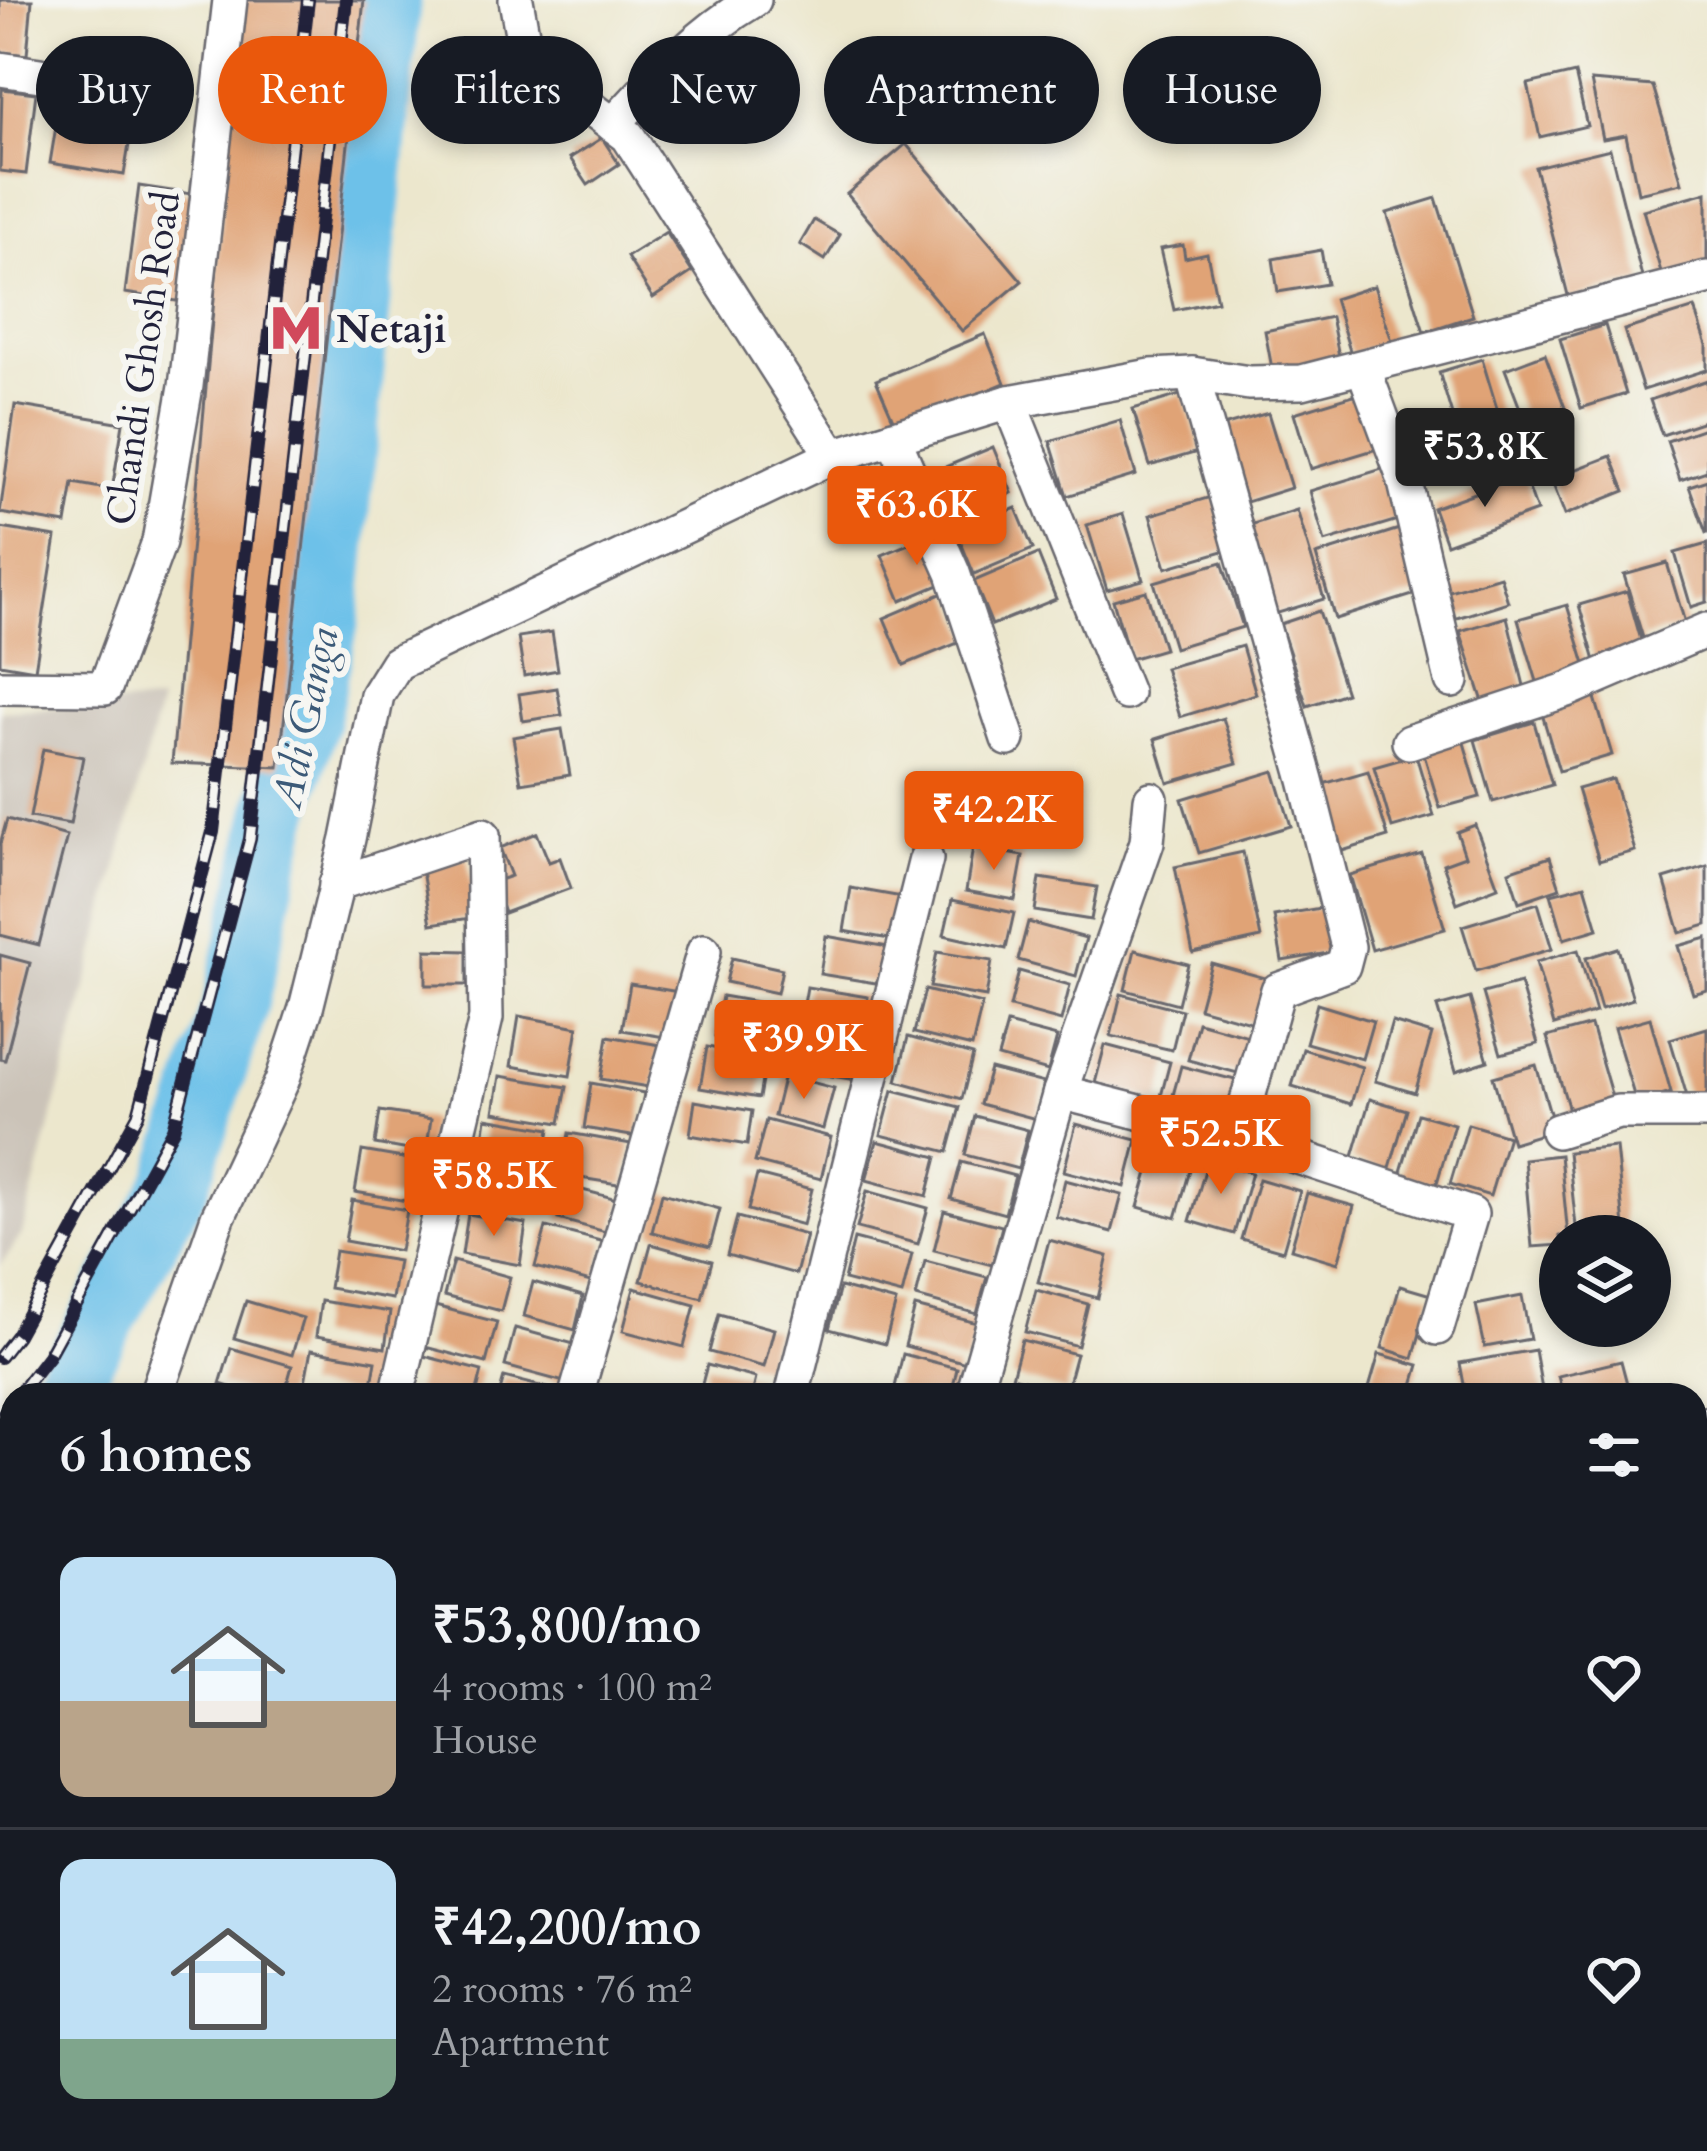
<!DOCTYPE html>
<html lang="en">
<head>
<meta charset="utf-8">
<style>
	:root { --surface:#171b24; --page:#242831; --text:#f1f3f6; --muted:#9ea1a6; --line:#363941; --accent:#ea580c }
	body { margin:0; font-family:Cardo,serif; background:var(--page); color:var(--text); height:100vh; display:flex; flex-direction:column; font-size:45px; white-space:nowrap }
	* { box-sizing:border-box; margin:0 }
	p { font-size:39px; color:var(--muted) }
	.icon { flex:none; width:66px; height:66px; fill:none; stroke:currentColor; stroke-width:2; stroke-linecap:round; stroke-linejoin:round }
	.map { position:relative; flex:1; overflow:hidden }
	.panel { position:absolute; left:0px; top:1383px; width:1707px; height:768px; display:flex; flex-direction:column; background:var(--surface); border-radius:36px 36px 0 0; box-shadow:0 6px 18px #0003 }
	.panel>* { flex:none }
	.guide { position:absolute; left:36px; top:36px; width:1635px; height:108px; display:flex; gap:24px }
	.fabs { position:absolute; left:1539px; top:1215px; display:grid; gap:24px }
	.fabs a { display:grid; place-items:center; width:132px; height:132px; border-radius:50%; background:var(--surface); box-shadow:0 6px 18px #0003; font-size:60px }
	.price { position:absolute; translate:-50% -102px; padding:0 27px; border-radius:12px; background:var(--accent); color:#fff; font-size:39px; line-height:78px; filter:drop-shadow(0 3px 6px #0008) }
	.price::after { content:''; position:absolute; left:50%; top:72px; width:36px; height:27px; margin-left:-18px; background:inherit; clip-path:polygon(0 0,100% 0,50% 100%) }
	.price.current { background:#222; color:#fff }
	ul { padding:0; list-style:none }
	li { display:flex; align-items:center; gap:36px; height:300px; padding:0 60px }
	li+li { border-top:3px solid var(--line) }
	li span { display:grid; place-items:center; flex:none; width:336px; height:240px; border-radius:24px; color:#555 }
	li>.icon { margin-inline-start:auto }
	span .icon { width:144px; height:144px; fill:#fffc; stroke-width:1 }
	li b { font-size:51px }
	h2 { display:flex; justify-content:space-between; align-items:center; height:144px; padding:0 60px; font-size:51px }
	.pill { padding:0 42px; border-radius:54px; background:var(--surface); box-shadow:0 6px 18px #0003; font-size:42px; line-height:108px }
	.pill.current { background:var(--accent); color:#fff }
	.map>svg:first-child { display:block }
</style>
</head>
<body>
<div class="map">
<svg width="1707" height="2151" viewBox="0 0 1707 2151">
	<rect width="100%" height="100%" fill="#f6f6f2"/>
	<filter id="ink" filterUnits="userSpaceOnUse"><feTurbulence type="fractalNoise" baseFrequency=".00833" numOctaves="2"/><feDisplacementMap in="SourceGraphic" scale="24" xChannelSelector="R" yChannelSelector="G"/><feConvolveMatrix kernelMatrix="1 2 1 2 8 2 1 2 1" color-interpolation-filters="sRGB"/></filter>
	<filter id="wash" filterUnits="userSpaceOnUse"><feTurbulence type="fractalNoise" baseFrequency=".004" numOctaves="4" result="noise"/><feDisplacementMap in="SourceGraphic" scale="48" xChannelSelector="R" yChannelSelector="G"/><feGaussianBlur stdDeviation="2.7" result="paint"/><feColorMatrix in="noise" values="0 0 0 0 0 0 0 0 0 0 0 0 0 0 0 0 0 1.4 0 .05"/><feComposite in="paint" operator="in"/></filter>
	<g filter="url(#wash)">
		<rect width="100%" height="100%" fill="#ece7cd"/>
		<polygon fill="#cbc3b8" points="160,702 22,1234 0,1266 0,711"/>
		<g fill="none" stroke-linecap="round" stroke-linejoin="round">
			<g stroke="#6dc1e9" stroke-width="66">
				<polyline points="61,1395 177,1183 235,1006 277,815 307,718 327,615 388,0"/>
				<polyline points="0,1495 12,1475"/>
			</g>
		</g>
		<g id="blocks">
			<g fill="#e0a376">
				<polygon points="0,0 32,0 27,55 0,52"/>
				<polygon points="241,0 364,0 279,767 172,763"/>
				<polygon points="1575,73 1587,126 1540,137 1528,84"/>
				<polygon points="1591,81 1653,86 1682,183 1638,193 1626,135 1603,139"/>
				<polygon points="2,89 36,93 26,174 0,171"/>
				<polygon points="62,90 136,102 124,175 50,163"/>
				<polygon points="602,138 619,164 588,185 570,158"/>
				<polygon points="906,144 1022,281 962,331 847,194"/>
				<polygon points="1610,149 1643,281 1569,299 1535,167"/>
				<polygon points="139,186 198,195 183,302 125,293"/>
				<polygon points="1707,192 1707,266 1663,279 1643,210"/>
				<polygon points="1436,198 1473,316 1424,332 1387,213"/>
				<polygon points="814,220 840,235 825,260 800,244"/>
				<polygon points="666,232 692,272 653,298 627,257"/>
				<polygon points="1183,245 1185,258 1207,253 1217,301 1174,310 1160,249"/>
				<polygon points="1321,250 1327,284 1278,292 1273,259"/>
				<polygon points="1374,286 1392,341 1351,354 1334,299"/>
				<polygon points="1695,308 1707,345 1707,370 1643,390 1624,330"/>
				<polygon points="1331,317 1340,361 1273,374 1265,331"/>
				<polygon points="1605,325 1626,394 1581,408 1560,339"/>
				<polygon points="985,334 1005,383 897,428 876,380"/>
				<polygon points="1545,354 1565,408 1526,424 1505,369"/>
				<polygon points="1482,359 1511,455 1468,468 1439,372"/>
				<polygon points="1707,380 1707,420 1662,435 1650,400"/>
				<polygon points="1360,393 1377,449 1311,469 1294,413"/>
				<polygon points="1183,394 1201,451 1150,466 1133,409"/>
				<polygon points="15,405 123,423 112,490 73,483 66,524 0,513"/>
				<polygon points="1268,413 1291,488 1246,502 1223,426"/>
				<polygon points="1120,420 1136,475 1067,496 1050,441"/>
				<polygon points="1707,427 1707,471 1680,480 1667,441"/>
				<polygon points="993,447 1012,493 952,518 933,472"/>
				<polygon points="1611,456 1625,491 1565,515 1551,479"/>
				<polygon points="1395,465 1411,516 1325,542 1310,491"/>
				<polygon points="1524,475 1537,511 1446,544 1433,508"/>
				<polygon points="1707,480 1707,533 1706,533 1689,486"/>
				<polygon points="1214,496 1230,549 1166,568 1150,515"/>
				<polygon points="1016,508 1033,549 974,574 957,533"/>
				<polygon points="1297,510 1324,599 1275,614 1247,526"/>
				<polygon points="1123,514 1143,580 1107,590 1087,525"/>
				<polygon points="1409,526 1429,590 1335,619 1316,555"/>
				<polygon points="1,528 56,537 35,670 0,664"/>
				<polygon points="932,534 951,580 901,601 882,555"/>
				<polygon points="1707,544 1707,602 1691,607 1675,553"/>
				<polygon points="1038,554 1056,599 992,625 974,581"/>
				<polygon points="1222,562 1243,627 1174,648 1154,582"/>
				<polygon points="1667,563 1686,626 1643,638 1624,575"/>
				<polygon points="1500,576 1508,602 1447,621 1439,594"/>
				<polygon points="950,590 970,638 904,665 884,618"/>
				<polygon points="1146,591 1164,649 1130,659 1113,600"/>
				<polygon points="1627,591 1643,647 1595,661 1579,605"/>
				<polygon points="1567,605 1587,671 1538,685 1518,619"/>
				<polygon points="1319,611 1346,693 1307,706 1280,624"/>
				<polygon points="1507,617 1528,702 1487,714 1460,631"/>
				<polygon points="552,632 558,670 524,676 518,637"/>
				<polygon points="1242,646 1256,694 1180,717 1165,668"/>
				<polygon points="557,688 562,715 523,721 519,694"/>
				<polygon points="1593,691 1612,755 1559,771 1540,707"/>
				<polygon points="1223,718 1237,763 1168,783 1155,739"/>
				<polygon points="1534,722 1552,785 1493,802 1475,740"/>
				<polygon points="562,729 570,775 521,783 513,737"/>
				<polygon points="1462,736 1480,797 1440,808 1422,748"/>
				<polygon points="43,749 83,757 70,824 30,817"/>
				<polygon points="1416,755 1434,816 1392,828 1374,767"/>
				<polygon points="1274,771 1291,826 1199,853 1182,799"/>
				<polygon points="1368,771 1388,837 1342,851 1323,784"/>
				<polygon points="1613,779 1635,851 1599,861 1577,789"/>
				<polygon points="7,819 67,836 39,945 0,935 0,844"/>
				<polygon points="1475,825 1498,887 1457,903 1443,864 1465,856 1457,832"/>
				<polygon points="537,833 549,862 560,858 571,888 504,913 493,882 511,876 500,848"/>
				<polygon points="973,847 1023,856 1015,900 966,891"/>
				<polygon points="1243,852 1261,938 1193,953 1175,867"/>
				<polygon points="1422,854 1445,929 1372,950 1350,875"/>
				<polygon points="1550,857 1560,888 1519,902 1509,871"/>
				<polygon points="467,858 477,917 431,924 421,865"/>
				<polygon points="1707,866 1707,925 1680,933 1664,879"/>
				<polygon points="1040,878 1097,887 1091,920 1035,911"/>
				<polygon points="1585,885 1598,929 1564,939 1551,894"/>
				<polygon points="851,888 902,897 895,940 844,931"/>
				<polygon points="952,900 1014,913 1006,949 944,935"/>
				<polygon points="1538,903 1552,949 1476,971 1462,926"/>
				<polygon points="1326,907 1334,952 1282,961 1274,916"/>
				<polygon points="1028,922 1086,938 1076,976 1018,960"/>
				<polygon points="826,936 888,947 882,984 820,974"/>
				<polygon points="1707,938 1707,990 1693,994 1678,946"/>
				<polygon points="1618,948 1633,999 1601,1009 1586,958"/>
				<polygon points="426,950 467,951 467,985 426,985"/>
				<polygon points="1135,950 1188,964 1178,1004 1125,990"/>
				<polygon points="1578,950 1596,1012 1554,1025 1536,962"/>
				<polygon points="937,952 992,961 986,997 930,987"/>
				<polygon points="0,955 30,963 5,1060 0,1059"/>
				<polygon points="732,958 782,969 777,993 726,982"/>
				<polygon points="1211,963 1269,979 1257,1024 1199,1008"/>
				<polygon points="1019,971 1070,985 1061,1021 1010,1007"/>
				<polygon points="1520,983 1538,1044 1501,1054 1483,993"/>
				<polygon points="630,984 679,992 671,1038 622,1030"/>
				<polygon points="807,987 868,997 863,1032 801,1021"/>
				<polygon points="925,990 982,1004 972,1047 914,1033"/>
				<polygon points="1121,994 1182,1010 1172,1050 1111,1036"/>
				<polygon points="722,996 780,1006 773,1046 715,1036"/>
				<polygon points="1470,998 1488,1061 1456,1071 1437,1007"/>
				<polygon points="1317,1004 1373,1021 1362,1059 1306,1043"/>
				<polygon points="519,1016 578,1027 570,1076 511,1066"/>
				<polygon points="1650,1018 1671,1092 1636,1102 1614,1028"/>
				<polygon points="1198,1022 1259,1039 1249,1076 1188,1060"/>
				<polygon points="1392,1022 1432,1034 1415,1093 1375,1081"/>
				<polygon points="1007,1024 1057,1037 1048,1071 998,1057"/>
				<polygon points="1591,1025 1616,1111 1573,1123 1547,1037"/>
				<polygon points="1707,1028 1707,1098 1689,1103 1670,1039"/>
				<polygon points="795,1031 856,1041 850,1079 789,1069"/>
				<polygon points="608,1036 660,1045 654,1088 601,1079"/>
				<polygon points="908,1037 973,1055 962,1099 897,1081"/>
				<polygon points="1105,1045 1170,1062 1160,1100 1095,1083"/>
				<polygon points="707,1047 766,1057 759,1098 700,1088"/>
				<polygon points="1303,1049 1362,1067 1351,1104 1292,1086"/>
				<polygon points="1536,1065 1555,1130 1512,1143 1493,1077"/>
				<polygon points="1181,1066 1243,1082 1232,1123 1170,1106"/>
				<polygon points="990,1069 1044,1083 1036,1119 980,1104"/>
				<polygon points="784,1075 834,1088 823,1129 774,1116"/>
				<polygon points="500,1076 567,1087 560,1123 494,1112"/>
				<polygon points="591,1083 644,1093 637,1137 584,1128"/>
				<polygon points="893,1090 960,1107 948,1152 881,1135"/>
				<polygon points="1370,1099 1407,1110 1389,1171 1352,1160"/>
				<polygon points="695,1101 752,1111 747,1145 690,1135"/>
				<polygon points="380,1111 431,1119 426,1153 375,1144"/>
				<polygon points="1418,1114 1454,1124 1436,1186 1400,1175"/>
				<polygon points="975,1116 1028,1130 1018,1169 965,1155"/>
				<polygon points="486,1118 550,1129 543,1170 480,1159"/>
				<polygon points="766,1120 831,1137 821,1179 755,1162"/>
				<polygon points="1076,1124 1137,1140 1125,1187 1064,1171"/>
				<polygon points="1468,1124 1508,1136 1490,1196 1450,1184"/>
				<polygon points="569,1133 631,1144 624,1185 562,1175"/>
				<polygon points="877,1141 937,1157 927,1196 866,1180"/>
				<polygon points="1156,1145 1194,1157 1176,1218 1138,1207"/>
				<polygon points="1616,1147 1625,1236 1577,1236 1568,1152"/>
				<polygon points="362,1151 420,1161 413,1202 355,1192"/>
				<polygon points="1560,1155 1568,1236 1560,1236 1560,1245 1532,1247 1524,1159"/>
				<polygon points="1208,1160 1252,1173 1234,1234 1190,1221"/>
				<polygon points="961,1162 1015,1176 1005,1214 951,1199"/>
				<polygon points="476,1168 536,1178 530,1215 470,1204"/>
				<polygon points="757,1175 812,1189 803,1225 748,1210"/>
				<polygon points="1259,1179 1300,1191 1283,1251 1241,1239"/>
				<polygon points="1065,1180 1122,1195 1112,1232 1056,1217"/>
				<polygon points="567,1186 621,1200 613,1234 558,1219"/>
				<polygon points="867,1191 928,1208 918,1244 857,1228"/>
				<polygon points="662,1193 720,1209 710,1247 652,1232"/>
				<polygon points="1307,1193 1354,1206 1338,1263 1291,1249"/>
				<polygon points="352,1200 407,1210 400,1251 345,1241"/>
				<polygon points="944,1211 1002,1226 992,1265 934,1250"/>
				<polygon points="468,1214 526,1224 520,1265 462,1254"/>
				<polygon points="737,1217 806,1235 796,1274 727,1255"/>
				<polygon points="546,1227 605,1242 594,1283 535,1267"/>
				<polygon points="854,1239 912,1254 902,1295 844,1280"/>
				<polygon points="1049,1240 1108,1256 1098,1298 1038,1282"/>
				<polygon points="651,1244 712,1261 702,1298 641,1281"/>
				<polygon points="335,1251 398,1261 392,1299 329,1288"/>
				<polygon points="453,1261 510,1277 501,1311 444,1296"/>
				<polygon points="925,1261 987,1277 977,1314 916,1297"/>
				<polygon points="533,1282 583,1296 575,1330 524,1316"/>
				<polygon points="1400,1286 1431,1295 1413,1358 1382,1348"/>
				<polygon points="840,1287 896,1302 885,1344 829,1329"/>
				<polygon points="634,1288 695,1305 684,1347 623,1331"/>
				<polygon points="1036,1290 1088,1304 1078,1346 1025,1332"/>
				<polygon points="1522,1296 1530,1339 1485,1347 1476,1305"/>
				<polygon points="246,1301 303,1318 292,1355 234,1338"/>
				<polygon points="321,1301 390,1312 385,1348 316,1336"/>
				<polygon points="435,1306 497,1322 486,1363 425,1347"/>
				<polygon points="915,1307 977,1323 966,1363 905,1346"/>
				<polygon points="719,1314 774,1329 764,1367 709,1352"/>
				<polygon points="515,1328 574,1344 564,1382 505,1366"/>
				<polygon points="1022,1340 1076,1354 1066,1391 1012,1377"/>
				<polygon points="231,1348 292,1366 284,1395 256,1395 220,1384"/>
				<polygon points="311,1350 376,1361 370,1395 304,1387"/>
				<polygon points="1535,1350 1543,1395 1466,1395 1460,1363"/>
				<polygon points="903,1354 957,1368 951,1395 893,1395"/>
				<polygon points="1379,1354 1419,1365 1410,1395 1367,1395"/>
				<polygon points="424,1356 482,1371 476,1395 414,1395"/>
				<polygon points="1621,1361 1630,1395 1563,1395 1558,1376"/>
				<polygon points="707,1365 756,1378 752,1395 699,1395"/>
				<polygon points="504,1377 567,1393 567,1395 499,1395"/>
				<polygon points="1695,1451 1707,1452 1707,1498 1695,1497"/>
				<polygon points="1695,1521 1700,1521 1707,1573 1707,1610 1695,1611"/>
				<polygon points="1707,1665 1707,1704 1706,1704 1695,1669"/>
				<polygon points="1707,1999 1707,2037 1695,2044 1695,2006"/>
				<polygon points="1707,2080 1707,2122 1695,2101 1695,2087"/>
				<polygon points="151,2139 187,2139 183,2151"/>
				<polygon points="278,2139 321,2139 317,2151 283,2151 274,2148"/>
				<polygon points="373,2139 404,2139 402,2151 371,2151"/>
				<polygon points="464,2139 508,2139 506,2151 462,2151"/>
				<polygon points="570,2139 607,2139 649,2144 648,2151 569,2151"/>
				<polygon points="824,2139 879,2139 889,2151 834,2151"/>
			</g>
		</g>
	</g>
	<g filter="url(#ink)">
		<use href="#blocks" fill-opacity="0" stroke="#69676e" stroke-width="3"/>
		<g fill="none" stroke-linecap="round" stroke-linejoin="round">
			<g stroke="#69676e" stroke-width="38">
				<g id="street">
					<polyline points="516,0 525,50 555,81 628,136 833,456"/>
					<polyline points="0,69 40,75"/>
					<path d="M613,125C655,78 700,32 754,0"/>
					<polyline points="1363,367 1404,478 1452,681"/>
					<polyline points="1192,374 1306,780 1348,947 1343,966 1278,990 1237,1137"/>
					<polyline points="1009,402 1126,693"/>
					<polyline points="893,437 953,573 1008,739"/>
					<polyline points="0,687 105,688 159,542 186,386 230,0"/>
					<polyline points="1409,742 1567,690 1707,630"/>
					<polyline points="336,884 483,835 486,1018 397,1395"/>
					<polyline points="1060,1092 1237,1137 1471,1214 1437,1328"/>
					<polyline points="1557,1131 1618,1112 1707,1112"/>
					<polyline points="156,1395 218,1217 282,1081 306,1008 348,839 377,695 397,663 833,456 1009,402 1151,376 1192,374 1249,383 1302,382 1707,278"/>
					<polyline points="576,1395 704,951"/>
					<polyline points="792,1395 926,859"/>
					<polyline points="973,1395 1060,1092 1147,842 1151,799"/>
					<polyline points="1695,1424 1707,1424"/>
					<polyline points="1695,1846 1698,1867 1707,1886"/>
					<polyline points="0,2118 12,2123"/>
					<polyline points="57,2139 89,2151"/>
					<polyline points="725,2139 744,2151"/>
					<polyline points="1451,2139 1457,2151"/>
					<polyline points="429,2151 432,2139"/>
					<polyline points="655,2151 658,2139"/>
					<polyline points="920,2151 942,2139"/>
					<polyline points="1301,2151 1327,2139"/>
				</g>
			</g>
			<g stroke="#69676e" stroke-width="50">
				<g id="secondary">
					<polyline points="1695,1626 1707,1622"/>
					<polyline points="0,1884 12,1858"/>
				</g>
			</g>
			<use href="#street" stroke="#fff" stroke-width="33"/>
			<use href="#secondary" stroke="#fbe7c3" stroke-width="45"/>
			<g stroke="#22223b" stroke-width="14">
				<g id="rail">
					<polyline points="0,1357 17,1335 138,1115 213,832 308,0"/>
					<polyline points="18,1395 48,1356 173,1129 250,839 346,0"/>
					<polyline points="0,1419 12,1403"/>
				</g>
			</g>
			<use href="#rail" stroke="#f6f6f2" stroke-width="9" stroke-dasharray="27" stroke-linecap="butt"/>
		</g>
	</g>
	<defs>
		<g id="metro-bare" transform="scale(4.14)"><path d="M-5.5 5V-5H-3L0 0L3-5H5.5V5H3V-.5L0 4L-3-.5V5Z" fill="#d1495b" stroke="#f6f6f2" stroke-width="2.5" paint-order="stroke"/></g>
	</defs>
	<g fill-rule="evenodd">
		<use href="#metro-bare" x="296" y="328"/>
	</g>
	<g text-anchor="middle" stroke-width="12" stroke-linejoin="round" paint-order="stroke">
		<g font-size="39" font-weight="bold" fill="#22223b" stroke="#f6f6f2" text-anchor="start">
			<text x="336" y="342">Netaji</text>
		</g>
		<g font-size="39" fill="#22223b" stroke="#f6f6f2">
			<text transform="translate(142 358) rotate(-82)" y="14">Chandi Ghosh Road</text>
		</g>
		<g font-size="42" font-style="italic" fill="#3c5a78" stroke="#f6f6f2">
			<text transform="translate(304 718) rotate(-78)" y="15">Adi Ganga</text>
		</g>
	</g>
</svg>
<div class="fabs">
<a><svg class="icon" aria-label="layers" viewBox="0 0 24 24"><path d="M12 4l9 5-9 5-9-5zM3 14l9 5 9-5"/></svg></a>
</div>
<b class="price current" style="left:1485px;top:510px">₹53.8K</b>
<b class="price" style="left:917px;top:568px">₹63.6K</b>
<b class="price" style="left:994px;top:873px">₹42.2K</b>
<b class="price" style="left:804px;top:1102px">₹39.9K</b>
<b class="price" style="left:1221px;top:1197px">₹52.5K</b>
<b class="price" style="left:494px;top:1239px">₹58.5K</b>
<div class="guide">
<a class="pill">Buy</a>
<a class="pill current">Rent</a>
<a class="pill">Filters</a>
<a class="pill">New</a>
<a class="pill">Apartment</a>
<a class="pill">House</a>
</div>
<section class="panel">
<h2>6 homes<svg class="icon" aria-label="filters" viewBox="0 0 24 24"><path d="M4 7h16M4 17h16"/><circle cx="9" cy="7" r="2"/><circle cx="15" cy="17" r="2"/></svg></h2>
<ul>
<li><span style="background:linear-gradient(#bfe0f5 60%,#b9a48a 0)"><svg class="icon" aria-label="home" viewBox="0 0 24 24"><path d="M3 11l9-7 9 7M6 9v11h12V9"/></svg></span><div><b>₹53,800/mo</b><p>4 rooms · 100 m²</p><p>House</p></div><svg class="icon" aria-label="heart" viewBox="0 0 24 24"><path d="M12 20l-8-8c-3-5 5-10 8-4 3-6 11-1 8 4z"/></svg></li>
<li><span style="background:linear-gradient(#bfe0f5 75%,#7fa58c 0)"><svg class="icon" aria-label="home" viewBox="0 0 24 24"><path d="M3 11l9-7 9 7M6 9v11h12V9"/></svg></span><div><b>₹42,200/mo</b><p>2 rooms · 76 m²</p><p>Apartment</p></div><svg class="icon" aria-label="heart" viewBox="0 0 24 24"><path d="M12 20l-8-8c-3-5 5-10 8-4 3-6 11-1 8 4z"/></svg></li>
</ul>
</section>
</div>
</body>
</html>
